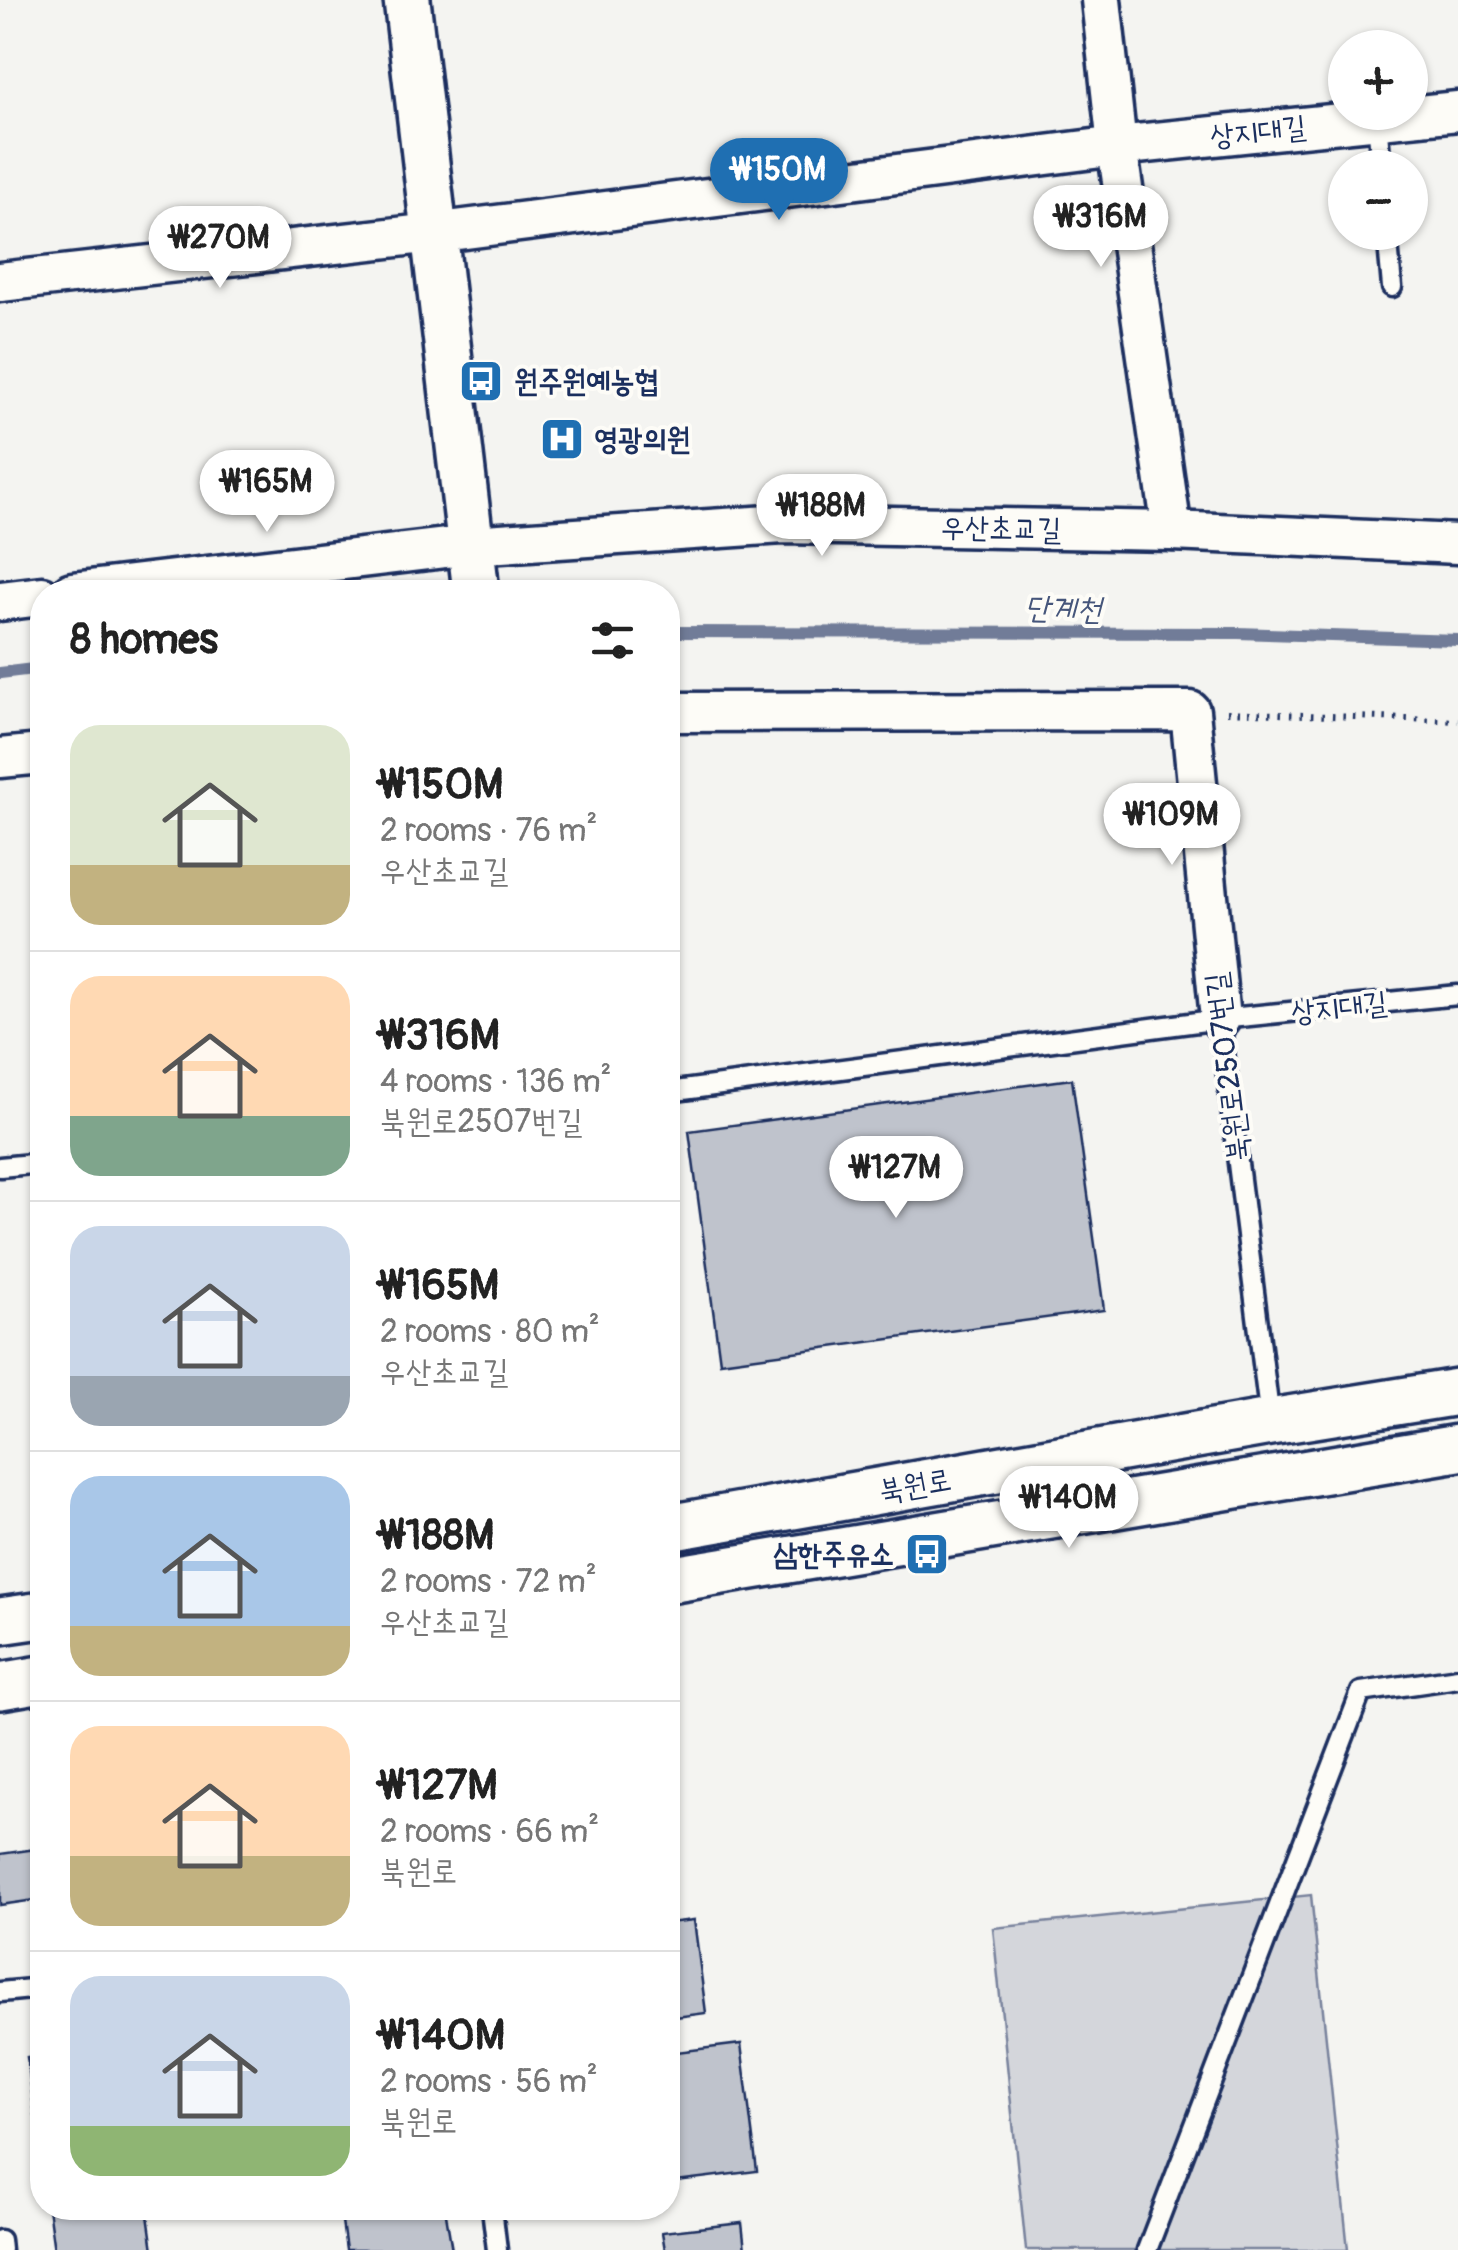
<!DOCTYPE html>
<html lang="en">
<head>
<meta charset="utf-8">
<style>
	:root { --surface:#fff; --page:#f2f2f2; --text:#222; --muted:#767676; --line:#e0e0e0; --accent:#1f6fb2 }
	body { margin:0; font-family:Pangolin,"Poor Story",sans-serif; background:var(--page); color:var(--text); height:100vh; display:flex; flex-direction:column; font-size:38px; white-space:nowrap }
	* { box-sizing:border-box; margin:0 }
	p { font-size:32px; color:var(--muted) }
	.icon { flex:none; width:55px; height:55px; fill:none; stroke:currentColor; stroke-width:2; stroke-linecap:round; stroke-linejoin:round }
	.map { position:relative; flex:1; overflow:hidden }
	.side { position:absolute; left:30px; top:580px; width:650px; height:1640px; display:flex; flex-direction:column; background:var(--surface); border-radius:40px; box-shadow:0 2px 8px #0004 }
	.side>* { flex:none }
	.tools { position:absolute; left:1328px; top:30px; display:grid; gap:20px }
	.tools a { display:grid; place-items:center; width:100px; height:100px; border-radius:50%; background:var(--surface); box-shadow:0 2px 8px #0004; font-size:50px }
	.price { position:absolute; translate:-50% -85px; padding:0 22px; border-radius:35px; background:#fff; color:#222; font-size:32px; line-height:65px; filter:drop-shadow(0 2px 5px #0008) }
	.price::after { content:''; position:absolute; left:50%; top:60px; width:30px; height:22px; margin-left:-15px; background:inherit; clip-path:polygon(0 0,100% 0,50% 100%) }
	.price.on { background:var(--accent); color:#fff }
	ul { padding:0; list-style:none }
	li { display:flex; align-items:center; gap:30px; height:250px; padding:0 40px }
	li+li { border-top:2px solid var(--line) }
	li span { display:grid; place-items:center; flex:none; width:280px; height:200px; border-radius:30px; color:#555 }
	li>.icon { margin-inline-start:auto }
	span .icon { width:120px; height:120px; fill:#fffc; stroke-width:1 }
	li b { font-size:42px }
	h2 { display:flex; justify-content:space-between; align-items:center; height:120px; padding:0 40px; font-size:42px }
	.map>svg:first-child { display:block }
</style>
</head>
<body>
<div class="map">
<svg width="1458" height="2250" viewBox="0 0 1458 2250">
	<rect width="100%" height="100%" fill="#f4f4f1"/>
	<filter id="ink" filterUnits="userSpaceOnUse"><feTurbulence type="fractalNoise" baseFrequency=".01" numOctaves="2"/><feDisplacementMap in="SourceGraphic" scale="20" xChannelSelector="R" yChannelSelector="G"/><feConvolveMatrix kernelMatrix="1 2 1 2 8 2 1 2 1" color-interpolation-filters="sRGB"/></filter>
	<g filter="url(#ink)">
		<polygon fill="#d4d6db" stroke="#78829c" stroke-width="2.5" points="1311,1895 1348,2250 1026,2250 993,1928"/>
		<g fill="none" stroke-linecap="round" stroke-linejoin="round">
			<g stroke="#717c98" stroke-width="12">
				<polyline points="668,632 1238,633 1458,640"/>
				<polyline points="0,673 42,668"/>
			</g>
		</g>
		<g fill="#bfc3cc" stroke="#1b2f5e" stroke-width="2.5">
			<polygon points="1072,1079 1104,1310 720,1362 689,1131"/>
			<polygon points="36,1849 42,1899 0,1905 0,1854"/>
			<polygon points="694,1920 706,2013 668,2018 668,1923"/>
			<polygon points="741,2044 757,2171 668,2182 668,2053"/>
			<polygon points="42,2055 42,2167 27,2057"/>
			<polygon points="48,2208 147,2208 153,2250 54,2250"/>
			<polygon points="340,2208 445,2208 452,2250 346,2250"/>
			<polygon points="742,2223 745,2250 665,2250 662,2232"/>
		</g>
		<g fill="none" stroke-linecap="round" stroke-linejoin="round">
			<g stroke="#1b2f5e" stroke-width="25">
				<g id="service">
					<polyline points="1377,119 1381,168"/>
					<polyline points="1387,232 1392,287"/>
					<polyline points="1220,1019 1270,1420"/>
					<polyline points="668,1092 1220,1019 1458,995"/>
					<polyline points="0,1167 42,1163"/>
					<polyline points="0,1992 42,1988"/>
					<polyline points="492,2208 497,2250"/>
					<polyline points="0,2240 1,2250"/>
					<polyline points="1147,2250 1361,1692 1458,1678"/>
				</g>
			</g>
			<g stroke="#1b2f5e" stroke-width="45">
				<g id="minor">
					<polyline points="1101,0 1117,146 1172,531"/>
					<polyline points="0,282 433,233 1117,146 1458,111"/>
					<polyline points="72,592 471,545 783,524 1172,531 1458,544"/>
					<polyline points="0,601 42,596"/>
					<polyline points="668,712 1190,711 1220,1019"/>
					<polyline points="0,758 42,754"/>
				</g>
			</g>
			<g stroke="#1b2f5e" stroke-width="52">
				<g id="tertiary">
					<polyline points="407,0 476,592"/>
					<polyline points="668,1528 1270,1422 1458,1392"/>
					<polyline points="668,1580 1458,1448"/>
					<polyline points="0,1621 42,1615"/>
					<polyline points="0,1686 42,1679"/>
				</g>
			</g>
			<polyline stroke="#1b2f5e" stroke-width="6" stroke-dasharray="2.5 8" stroke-linecap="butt" points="1227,712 1458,721"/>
			<use href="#service" stroke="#fdfcf7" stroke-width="18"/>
			<use href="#minor" stroke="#fdfcf7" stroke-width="38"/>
			<use href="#tertiary" stroke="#fdfcf7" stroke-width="45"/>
		</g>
	</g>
	<defs>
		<g id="bus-square" transform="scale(2.25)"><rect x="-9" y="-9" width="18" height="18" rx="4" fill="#1f6fb2" stroke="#fdfcf7"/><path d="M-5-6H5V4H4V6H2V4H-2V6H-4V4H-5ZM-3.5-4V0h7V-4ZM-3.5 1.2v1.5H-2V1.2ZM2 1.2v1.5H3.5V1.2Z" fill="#fff"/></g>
		<g id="hospital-square" transform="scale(2.25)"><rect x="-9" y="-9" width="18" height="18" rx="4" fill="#1f6fb2" stroke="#fdfcf7"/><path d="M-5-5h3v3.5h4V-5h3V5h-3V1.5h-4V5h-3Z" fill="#fff"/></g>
	</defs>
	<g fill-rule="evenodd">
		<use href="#bus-square" x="481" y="381"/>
		<use href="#hospital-square" x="562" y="439"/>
		<use href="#bus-square" x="927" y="1554"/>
	</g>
	<g text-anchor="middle" stroke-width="8" stroke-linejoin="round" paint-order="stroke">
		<g font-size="30" fill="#1b2f5e" stroke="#fdfcf7">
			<text transform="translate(1258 131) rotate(-6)" y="10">상지대길</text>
			<text transform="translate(1001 528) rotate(1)" y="10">우산초교길</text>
			<text transform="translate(1339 1007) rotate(-6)" y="10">상지대길</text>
			<text transform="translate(1227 1067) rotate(-97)" y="10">북원로2507번길</text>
			<text transform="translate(915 1485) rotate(-10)" y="10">북원로</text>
		</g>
		<g font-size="30" font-weight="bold" fill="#1b2f5e" stroke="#fdfcf7" text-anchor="start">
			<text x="514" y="391">원주원예농협</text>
			<text x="594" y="449">영광의원</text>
			<text x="894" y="1564" text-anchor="end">삼한주유소</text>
		</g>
		<g font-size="32" font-style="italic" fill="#46567b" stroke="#fdfcf7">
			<text transform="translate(1063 608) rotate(1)" y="11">단계천</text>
		</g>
	</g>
</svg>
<div class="tools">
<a>+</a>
<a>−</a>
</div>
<b class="price on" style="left:779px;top:223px">₩150M</b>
<b class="price" style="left:1101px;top:270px">₩316M</b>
<b class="price" style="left:220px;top:291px">₩270M</b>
<b class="price" style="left:267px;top:535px">₩165M</b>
<b class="price" style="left:822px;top:559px">₩188M</b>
<b class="price" style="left:1172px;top:868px">₩109M</b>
<b class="price" style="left:896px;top:1221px">₩127M</b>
<b class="price" style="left:1069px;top:1551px">₩140M</b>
<section class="side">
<h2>8 homes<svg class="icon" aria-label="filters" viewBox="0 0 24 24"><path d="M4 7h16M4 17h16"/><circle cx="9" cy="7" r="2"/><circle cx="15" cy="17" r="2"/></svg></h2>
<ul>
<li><span style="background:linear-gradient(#dfe7d0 70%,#c2b280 0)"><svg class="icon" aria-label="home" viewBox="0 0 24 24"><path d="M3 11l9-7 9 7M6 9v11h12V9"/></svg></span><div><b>₩150M</b><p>2 rooms · 76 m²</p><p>우산초교길</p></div></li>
<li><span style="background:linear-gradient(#ffd9b3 70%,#7fa58c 0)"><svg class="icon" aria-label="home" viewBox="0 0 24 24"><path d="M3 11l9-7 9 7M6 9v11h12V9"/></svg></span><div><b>₩316M</b><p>4 rooms · 136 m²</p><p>북원로2507번길</p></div></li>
<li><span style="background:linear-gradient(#c9d6e8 75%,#9aa5b1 0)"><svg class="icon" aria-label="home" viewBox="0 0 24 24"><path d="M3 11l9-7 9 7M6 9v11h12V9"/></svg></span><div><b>₩165M</b><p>2 rooms · 80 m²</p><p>우산초교길</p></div></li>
<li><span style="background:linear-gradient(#a9c7e8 75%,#c2b280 0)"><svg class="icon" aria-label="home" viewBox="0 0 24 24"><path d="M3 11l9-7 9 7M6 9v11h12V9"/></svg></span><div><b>₩188M</b><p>2 rooms · 72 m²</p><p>우산초교길</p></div></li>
<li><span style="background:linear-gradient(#ffd9b3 65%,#c2b280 0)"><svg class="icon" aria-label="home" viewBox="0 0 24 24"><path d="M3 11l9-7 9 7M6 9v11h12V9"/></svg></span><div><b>₩127M</b><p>2 rooms · 66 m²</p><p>북원로</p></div></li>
<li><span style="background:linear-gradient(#c9d6e8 75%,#8fb573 0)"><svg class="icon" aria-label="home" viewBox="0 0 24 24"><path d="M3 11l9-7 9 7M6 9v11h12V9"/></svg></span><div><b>₩140M</b><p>2 rooms · 56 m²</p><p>북원로</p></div></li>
</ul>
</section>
</div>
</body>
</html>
